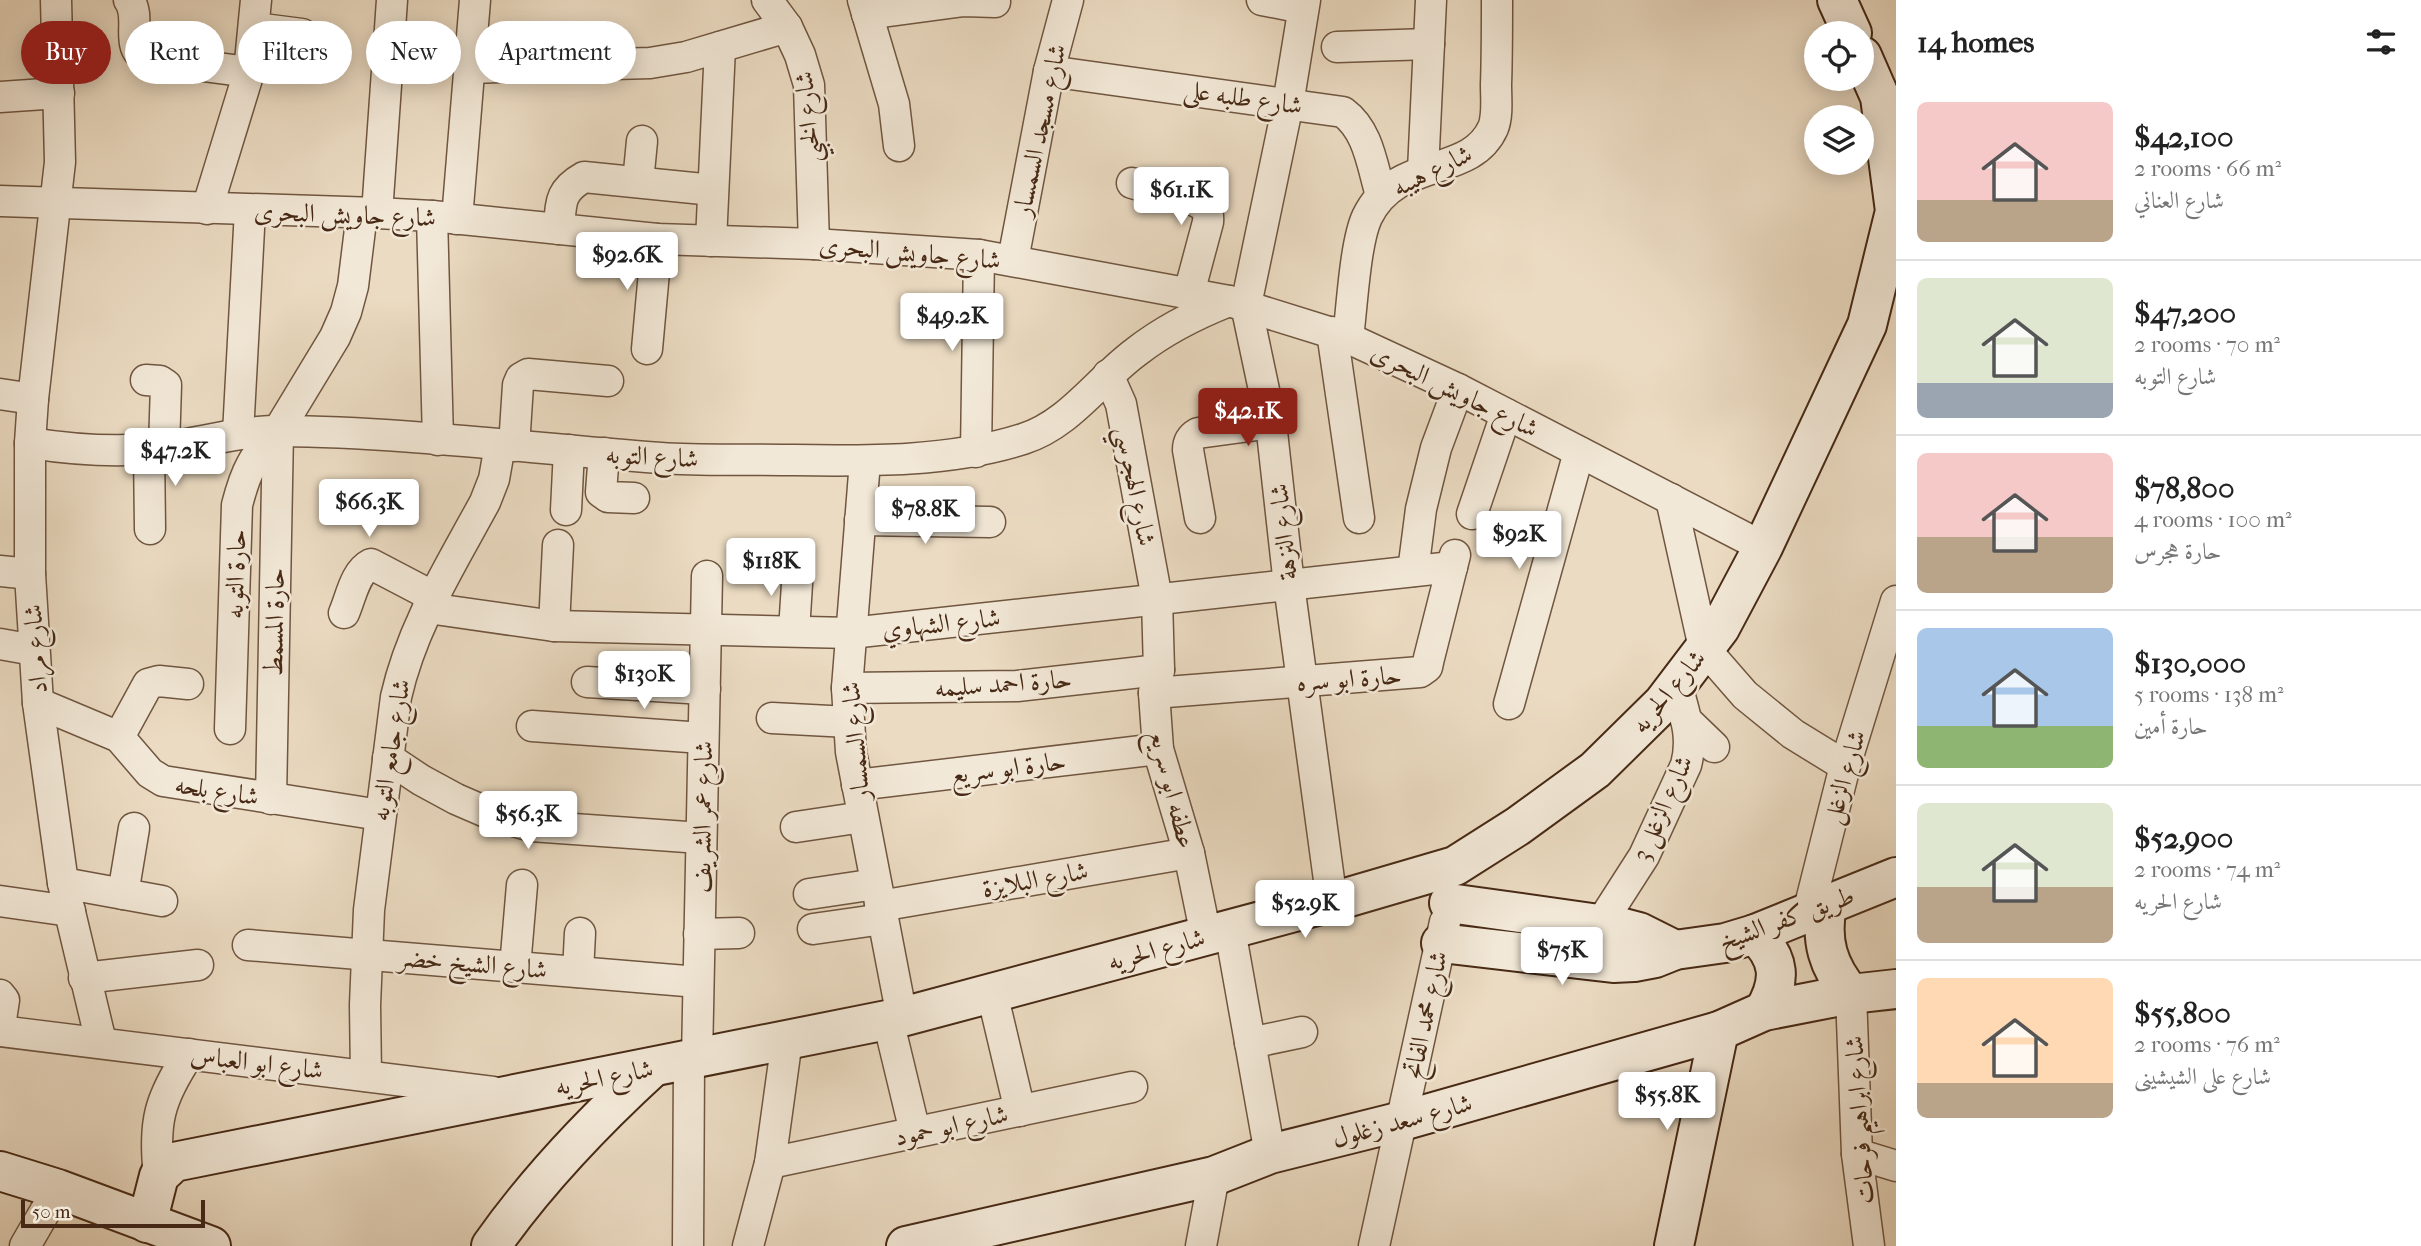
<!DOCTYPE html>
<html lang="en">
<head>
<meta charset="utf-8">
<style>
	:root { --surface:#fff; --page:#f2f2f2; --text:#222; --muted:#767676; --line:#e0e0e0; --accent:#8f2418 }
	body { margin:0; font-family:"IM FELL French Canon",Amiri,serif; background:var(--page); color:var(--text); height:100vh; display:flex; flex-direction:column; font-size:26px; white-space:nowrap }
	* { box-sizing:border-box; margin:0 }
	p { font-size:23px; color:var(--muted) }
	.icon { flex:none; width:38px; height:38px; fill:none; stroke:currentColor; stroke-width:2; stroke-linecap:round; stroke-linejoin:round }
	.map { position:relative; flex:1; overflow:hidden }
	.drawer { display:flex; flex-direction:column; background:var(--surface); width:525px }
	.drawer>* { flex:none }
	.guide { position:absolute; left:21px; top:21px; width:665px; height:63px; display:flex; gap:14px }
	.fabs { position:absolute; left:1804px; top:21px; display:grid; gap:14px }
	.fabs a { display:grid; place-items:center; width:70px; height:70px; border-radius:50%; background:var(--surface); box-shadow:0 4px 18px #0003; font-size:35px }
	.scale { position:absolute; left:21px; bottom:18px; width:184px; box-sizing:border-box; padding-left:7px; border:4px solid #472915; border-top:0; font-size:19px; line-height:24px; white-space:nowrap; color:#472915; -webkit-text-stroke:5px #f2e8d7; paint-order:stroke }
	.price { position:absolute; translate:-50% -60px; padding:0 16px; border-radius:7px; background:#fff; color:#222; font-size:23px; line-height:46px; filter:drop-shadow(0 2px 4px #0008) }
	.price::after { content:''; position:absolute; left:50%; top:42px; width:21px; height:16px; margin-left:-10px; background:inherit; clip-path:polygon(0 0,100% 0,50% 100%) }
	.price.selected { background:var(--accent); color:#fff }
	ul { padding:0; list-style:none }
	li { display:flex; align-items:center; gap:21px; height:175px; padding:0 21px }
	li+li { border-top:2px solid var(--line) }
	li span { display:grid; place-items:center; flex:none; width:196px; height:140px; border-radius:10px; color:#555 }
	li>.icon { margin-inline-start:auto }
	span .icon { width:84px; height:84px; fill:#fffc; stroke-width:1 }
	li b { font-size:30px }
	h2 { display:flex; justify-content:space-between; align-items:center; height:84px; padding:0 21px; font-size:30px }
	.chip { padding:0 24px; border-radius:32px; background:var(--surface); box-shadow:0 4px 18px #0003; font-size:24px; line-height:63px }
	.chip.selected { background:var(--accent); color:#fff }
	main { display:flex; flex:1; min-height:0 }
	.map>svg:first-child { display:block }
</style>
</head>
<body>
<main>
<div class="map">
<svg width="1896" height="1246" viewBox="0 0 1896 1246">
	<rect width="100%" height="100%" fill="#ebdbc2"/>
	<filter id="stains"><feTurbulence type="fractalNoise" baseFrequency=".00286" numOctaves="4"/><feColorMatrix values="0 0 0 0 .2 0 0 0 0 .09 0 0 0 0 .02 0 0 0 .5 -.17"/></filter>
	<radialGradient id="worn" r=".72"><stop offset=".6" stop-color="#630" stop-opacity="0"/><stop offset="1" stop-color="#630" stop-opacity=".3"/></radialGradient>
	<g fill="none" stroke-linecap="round" stroke-linejoin="round">
		<g stroke="#705640" stroke-width="33">
			<g id="street">
				<polyline points="56,0 60,162 33,399 30,443 30,574 38,703 63,883 101,1042"/>
				<path d="M129,0C143,19 122,49 149,59L249,72"/>
				<polyline points="767,0 787,27 800,55 809,85 814,244"/>
				<polyline points="863,0 894,104 899,146"/>
				<polyline points="1262,0 1303,8"/>
				<polyline points="1305,0 1288,104 1246,305 1271,423 1289,585 1332,902"/>
				<polyline points="867,14 964,1 995,2"/>
				<polyline points="255,28 302,34"/>
				<polyline points="1337,47 1429,44"/>
				<polyline points="469,68 650,63 686,57 787,27"/>
				<path d="M1049,71L1343,112C1369,131 1372,166 1381,195"/>
				<polyline points="0,97 59,93"/>
				<polyline points="1423,171 1431,0"/>
				<polyline points="638,182 642,141"/>
				<path d="M1132,183L1195,201C1206,206 1209,211 1208,222L1189,293"/>
				<polyline points="0,201 377,213 432,216 657,239 814,244 979,255 1229,301 1348,338 1458,389 1763,547"/>
				<polyline points="207,209 249,72 256,0"/>
				<polyline points="377,213 392,0"/>
				<polyline points="432,216 438,440"/>
				<polyline points="457,219 475,0"/>
				<path d="M559,229C561,203 559,191 584,177L713,190"/>
				<polyline points="711,241 720,47"/>
				<polyline points="1013,260 1049,71 1068,0"/>
				<polyline points="1332,332 1359,518"/>
				<path d="M1348,338C1352,307 1355,243 1367,217C1397,155 1470,179 1493,128C1498,116 1496,98 1496,85C1497,57 1497,28 1497,0"/>
				<polyline points="647,349 657,239"/>
				<polyline points="1108,375 1121,404 1157,599 1159,670 1154,693 1158,749 1189,853 1206,936"/>
				<polyline points="146,380 160,381 166,385 164,447"/>
				<polyline points="0,394 33,399"/>
				<polyline points="238,434 250,210"/>
				<path d="M30,443C75,450 116,453 161,448C201,443 239,431 279,431C406,432 534,449 661,458C702,461 745,459 786,460C864,461 948,463 1023,439C1070,424 1098,380 1136,352C1164,330 1196,314 1229,301"/>
				<polyline points="514,446 518,385 521,378 528,374 608,381"/>
				<polyline points="149,449 150,529"/>
				<polyline points="976,452 979,255"/>
				<polyline points="604,453 601,492 608,497 634,498"/>
				<polyline points="865,461 847,688 851,752 902,1017"/>
				<polyline points="1671,499 1704,648 1745,695 1793,734 1845,766"/>
				<polyline points="566,510 569,450"/>
				<polyline points="1472,514 1506,414"/>
				<path d="M1200,518L1188,450C1188,441 1191,437 1198,433L1271,423"/>
				<polyline points="860,520 990,522"/>
				<polyline points="0,571 30,574"/>
				<polyline points="1413,571 1421,509 1436,448 1458,389"/>
				<polyline points="428,608 554,626 851,633 1452,567"/>
				<path d="M344,613C351,597 355,572 371,564L434,597"/>
				<polyline points="554,626 558,545"/>
				<polyline points="794,631 798,568"/>
				<polyline points="0,644 34,650"/>
				<polyline points="587,682 705,689"/>
				<polyline points="847,688 1017,686 1159,670"/>
				<polyline points="1154,693 1420,672 1427,667 1429,658 1455,555"/>
				<polyline points="38,703 119,737 150,773 163,781 380,815"/>
				<polyline points="1509,704 1579,452"/>
				<polyline points="772,718 849,722"/>
				<polyline points="1686,720 1714,747"/>
				<polyline points="532,726 703,738"/>
				<path d="M230,729L237,505C246,470 253,457 278,431"/>
				<polyline points="119,737 148,684 159,681 188,684"/>
				<polyline points="388,758 421,780 456,799 493,815 531,826 701,838"/>
				<polyline points="857,785 1158,749"/>
				<polyline points="271,799 278,431 335,337 346,312 353,286 362,213"/>
				<polyline points="796,827 863,817"/>
				<polyline points="63,883 162,901"/>
				<polyline points="123,894 134,828"/>
				<polyline points="809,894 876,884"/>
				<polyline points="0,901 70,911"/>
				<polyline points="880,906 1189,853"/>
				<polyline points="1808,913 1845,766 1896,601"/>
				<path d="M1601,923L1644,856L1686,765C1694,736 1684,713 1677,685"/>
				<polyline points="813,929 883,919"/>
				<polyline points="1230,930 1270,1154"/>
				<polyline points="699,934 739,933"/>
				<polyline points="248,945 698,982"/>
				<polyline points="515,967 522,885"/>
				<polyline points="578,972 580,933"/>
				<polyline points="84,978 198,965"/>
				<polyline points="992,993 1020,1111"/>
				<polyline points="1851,994 1857,1154 1869,1246"/>
				<polyline points="0,995 4,1000 0,1026"/>
				<polyline points="888,1020 915,1132"/>
				<polyline points="0,1031 493,1092"/>
				<polyline points="1250,1043 1302,1032"/>
				<polyline points="697,1058 707,576"/>
				<path d="M366,1076L365,1005L369,910L396,697C412,626 451,565 485,502L494,479L500,445"/>
				<polyline points="1857,1154 1896,1166"/>
				<polyline points="770,1163 1132,1087"/>
				<path d="M159,1176C153,1123 159,1099 189,1054"/>
				<polyline points="25,1246 58,1189"/>
				<polyline points="688,1246 689,1060"/>
				<polyline points="748,1246 770,1163 787,1040"/>
				<polyline points="1201,1246 1214,1176"/>
				<polyline points="1374,1246 1445,922"/>
			</g>
		</g>
		<g stroke="#472915" stroke-width="42">
			<g id="secondary">
				<polyline points="1837,0 1852,33"/>
				<polyline points="1449,903 1620,927 1639,932 1675,950"/>
				<path d="M1827,905C1820,941 1828,967 1851,994"/>
				<path d="M1755,934C1780,959 1782,980 1764,1011"/>
				<polyline points="1441,943 1613,963 1634,962 1655,958 1675,950 1725,943 1755,934 1896,877"/>
				<polyline points="0,1171 58,1189 211,1246"/>
				<polyline points="147,1223 159,1176 174,1162 902,1017 1332,902 1455,866 1518,826 1595,770 1663,703 1720,628 1763,547 1867,325 1895,211 1880,97 1862,56"/>
				<path d="M491,1246C538,1179 593,1122 653,1067"/>
				<polyline points="906,1246 1214,1176 1270,1154 1402,1121 1719,1031 1764,1011 1851,994 1896,989"/>
				<polyline points="1674,1246 1719,1031"/>
			</g>
		</g>
		<use href="#street" stroke="#f2e8d7" stroke-width="30"/>
		<use href="#secondary" stroke="#f2e8d7" stroke-width="38"/>
	</g>
	<g text-anchor="middle" stroke-width="5" stroke-linejoin="round" paint-order="stroke">
		<g font-size="26" fill="#472915" stroke="#f2e8d7">
			<text transform="translate(1243 97) rotate(8)" y="9">شارع طلبه على</text>
			<text transform="translate(807 117) rotate(-95)" y="9">شارع الخبي</text>
			<text transform="translate(1039 130) rotate(-78)" y="9">شارع مسجد السمسار</text>
			<text transform="translate(1432 170) rotate(-26)" y="9">شارع هيبه</text>
			<text transform="translate(345 214) rotate(2)" y="9">شارع جاويش البحرى</text>
			<text transform="translate(910 252) rotate(5)" y="9">شارع جاويش البحرى</text>
			<text transform="translate(1455 390) rotate(26)" y="9">شارع جاويش البحرى</text>
			<text transform="translate(652 456) rotate(3)" y="9">شارع التوبه</text>
			<text transform="translate(1136 486) rotate(79)" y="9">شارع الهجرسي</text>
			<text transform="translate(1283 532) rotate(-96)" y="9">شارع النزهة</text>
			<text transform="translate(235 574) rotate(-88)" y="9">حارة التوبه</text>
			<text transform="translate(274 622) rotate(-89)" y="9">حارة المسمط</text>
			<text transform="translate(941 623) rotate(-6)" y="9">شارع الشهاوي</text>
			<text transform="translate(35 649) rotate(-94)" y="9">شارع مراد</text>
			<text transform="translate(1349 678) rotate(-4)" y="9">حارة ابو سره</text>
			<text transform="translate(1003 683) rotate(-4)" y="9">حارة احمد سليمه</text>
			<text transform="translate(1668 691) rotate(-50)" y="9">شارع الحريه</text>
			<text transform="translate(855 741) rotate(-95)" y="9">شارع السمسار</text>
			<text transform="translate(390 750) rotate(-81)" y="9">شارع جامع التوبه</text>
			<text transform="translate(1008 767) rotate(-7)" y="9">حارة ابو سريع</text>
			<text transform="translate(1844 777) rotate(-74)" y="9">شارع الزغل</text>
			<text transform="translate(1173 789) rotate(76)" y="9">عطفه ابو سريع</text>
			<text transform="translate(217 790) rotate(9)" y="9">شارع بلحه</text>
			<text transform="translate(1662 808) rotate(-66)" y="9">شارع الزغل 3</text>
			<text transform="translate(702 817) rotate(-89)" y="9">شارع عمر الشريف</text>
			<text transform="translate(1035 879) rotate(-10)" y="9">شارع البلايزة</text>
			<text transform="translate(1786 918) rotate(-20)" y="9">طريق كفر الشيخ</text>
			<text transform="translate(1156 949) rotate(-15)" y="9">شارع الحريه</text>
			<text transform="translate(473 963) rotate(5)" y="9">شارع الشيخ خضر</text>
			<text transform="translate(1425 1015) rotate(-78)" y="9">شارع محمد الفاتح</text>
			<text transform="translate(257 1062) rotate(7)" y="9">شارع ابو العباس</text>
			<text transform="translate(604 1077) rotate(-11)" y="9">شارع الحريه</text>
			<text transform="translate(1402 1120) rotate(-15)" y="9">شارع سعد زغلول</text>
			<text transform="translate(1859 1120) rotate(-94)" y="9">شارع ابراهيم فرحات</text>
			<text transform="translate(951 1125) rotate(-12)" y="9">شارع ابو حمود</text>
		</g>
	</g>
	<rect width="100%" height="100%" filter="url(#stains)"/>
	<rect width="100%" height="100%" fill="url(#worn)"/>
</svg>
<div class="fabs">
<a><svg class="icon" aria-label="locate" viewBox="0 0 24 24"><circle cx="12" cy="12" r="6"/><path d="M12 2v4M12 18v4M2 12h4M18 12h4"/></svg></a>
<a><svg class="icon" aria-label="layers" viewBox="0 0 24 24"><path d="M12 4l9 5-9 5-9-5zM3 14l9 5 9-5"/></svg></a>
</div>
<div class="scale">50 m</div>
<b class="price" style="left:1181px;top:227px">$61.1K</b>
<b class="price" style="left:627px;top:292px">$92.6K</b>
<b class="price" style="left:952px;top:353px">$49.2K</b>
<b class="price selected" style="left:1248px;top:448px">$42.1K</b>
<b class="price" style="left:175px;top:488px">$47.2K</b>
<b class="price" style="left:369px;top:539px">$66.3K</b>
<b class="price" style="left:925px;top:546px">$78.8K</b>
<b class="price" style="left:1519px;top:571px">$92K</b>
<b class="price" style="left:771px;top:598px">$118K</b>
<b class="price" style="left:644px;top:711px">$130K</b>
<b class="price" style="left:528px;top:851px">$56.3K</b>
<b class="price" style="left:1305px;top:940px">$52.9K</b>
<b class="price" style="left:1562px;top:987px">$75K</b>
<b class="price" style="left:1667px;top:1132px">$55.8K</b>
<div class="guide">
<a class="chip selected">Buy</a>
<a class="chip">Rent</a>
<a class="chip">Filters</a>
<a class="chip">New</a>
<a class="chip">Apartment</a>
</div>
</div>
<section class="drawer">
<h2>14 homes<svg class="icon" aria-label="filters" viewBox="0 0 24 24"><path d="M4 7h16M4 17h16"/><circle cx="9" cy="7" r="2"/><circle cx="15" cy="17" r="2"/></svg></h2>
<ul>
<li><span style="background:linear-gradient(#f6c9c9 70%,#b9a48a 0)"><svg class="icon" aria-label="home" viewBox="0 0 24 24"><path d="M3 11l9-7 9 7M6 9v11h12V9"/></svg></span><div><b>$42,100</b><p>2 rooms · 66 m²</p><p>شارع العناني</p></div></li>
<li><span style="background:linear-gradient(#dfe7d0 75%,#9aa5b1 0)"><svg class="icon" aria-label="home" viewBox="0 0 24 24"><path d="M3 11l9-7 9 7M6 9v11h12V9"/></svg></span><div><b>$47,200</b><p>2 rooms · 70 m²</p><p>شارع التوبه</p></div></li>
<li><span style="background:linear-gradient(#f6c9c9 60%,#b9a48a 0)"><svg class="icon" aria-label="home" viewBox="0 0 24 24"><path d="M3 11l9-7 9 7M6 9v11h12V9"/></svg></span><div><b>$78,800</b><p>4 rooms · 100 m²</p><p>حارة هجرس</p></div></li>
<li><span style="background:linear-gradient(#a9c7e8 70%,#8fb573 0)"><svg class="icon" aria-label="home" viewBox="0 0 24 24"><path d="M3 11l9-7 9 7M6 9v11h12V9"/></svg></span><div><b>$130,000</b><p>5 rooms · 138 m²</p><p>حارة أمين</p></div></li>
<li><span style="background:linear-gradient(#dfe7d0 60%,#b9a48a 0)"><svg class="icon" aria-label="home" viewBox="0 0 24 24"><path d="M3 11l9-7 9 7M6 9v11h12V9"/></svg></span><div><b>$52,900</b><p>2 rooms · 74 m²</p><p>شارع الحريه</p></div></li>
<li><span style="background:linear-gradient(#ffd9b3 75%,#b9a48a 0)"><svg class="icon" aria-label="home" viewBox="0 0 24 24"><path d="M3 11l9-7 9 7M6 9v11h12V9"/></svg></span><div><b>$55,800</b><p>2 rooms · 76 m²</p><p>شارع على الشيشينى</p></div></li>
</ul>
</section>
</main>
</body>
</html>
